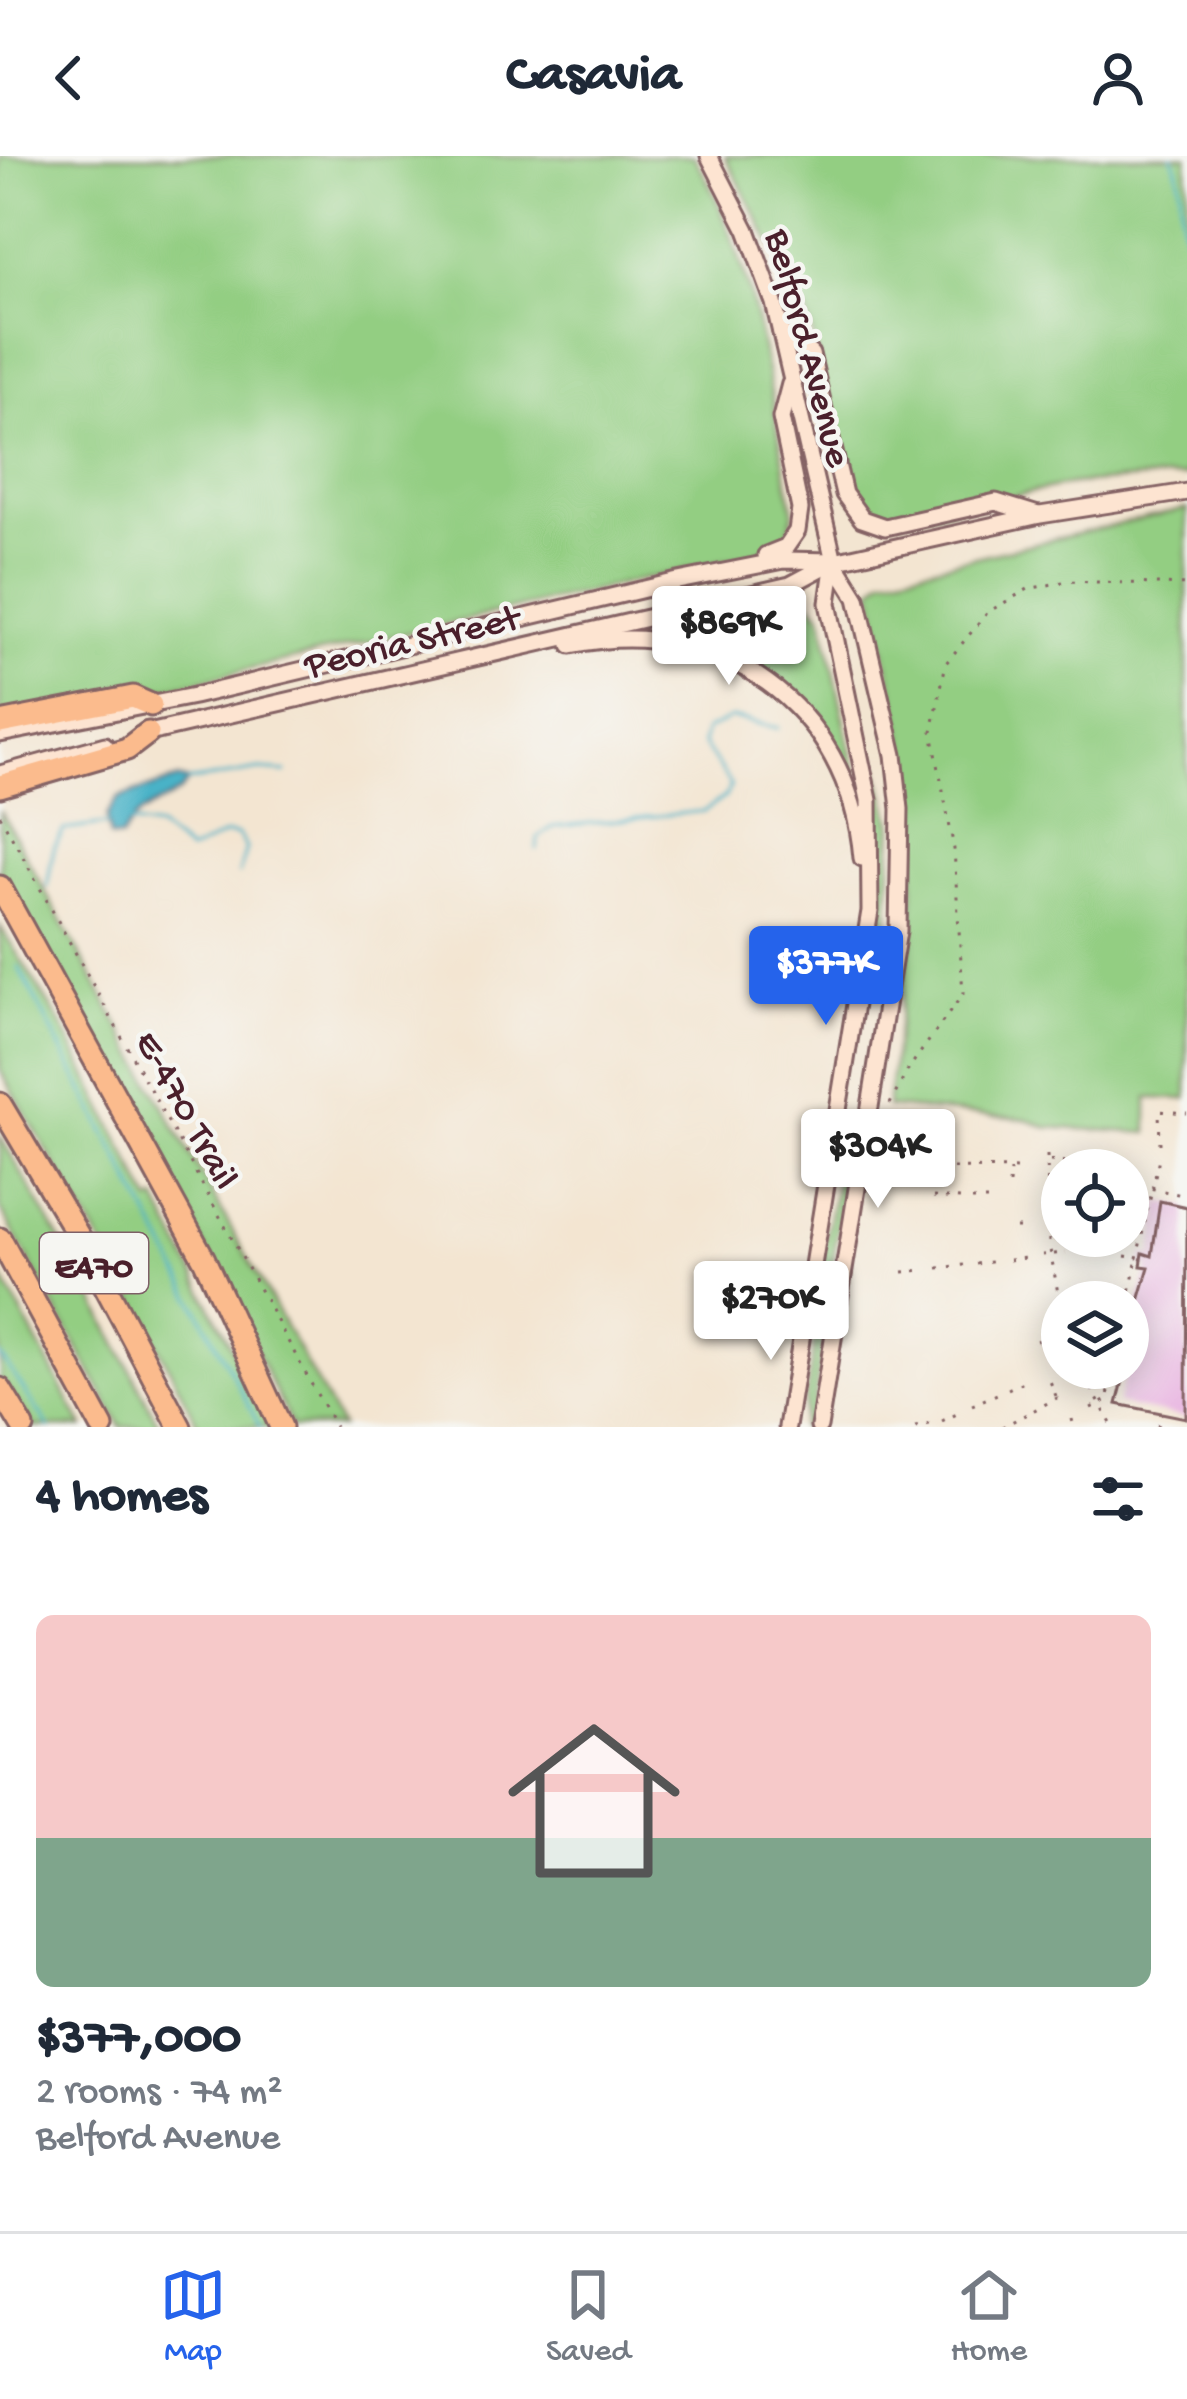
<!DOCTYPE html>
<html lang="en">
<head>
<meta charset="utf-8">
<style>
	:root { --surface:#fff; --page:#f6f6f7; --text:#1f2937; --muted:#747a83; --line:#e0e1e3; --accent:#2563eb }
	body { margin:0; font-family:"Gochi Hand",sans-serif; background:var(--page); color:var(--text); height:100vh; display:flex; flex-direction:column; font-size:45px; white-space:nowrap }
	* { box-sizing:border-box; margin:0 }
	p { font-size:39px; color:var(--muted) }
	.icon { flex:none; width:66px; height:66px; fill:none; stroke:currentColor; stroke-width:2; stroke-linecap:round; stroke-linejoin:round }
	.map { position:relative; height:1271px; overflow:hidden }
	.panel { display:flex; flex-direction:column; background:var(--surface); flex:1 }
	.panel>* { flex:none }
	.buttons { position:absolute; left:1041px; top:993px; display:grid; gap:24px }
	.buttons a { display:grid; place-items:center; width:108px; height:108px; border-radius:50%; background:var(--surface); box-shadow:0 6px 30px #0003; font-size:60px }
	.price { position:absolute; translate:-50% -102px; padding:0 27px; border-radius:12px; background:#fff; color:#222; font-size:39px; line-height:78px; filter:drop-shadow(0 3px 6px #0008) }
	.price::after { content:''; position:absolute; left:50%; top:72px; width:36px; height:27px; margin-left:-18px; background:inherit; clip-path:polygon(0 0,100% 0,50% 100%) }
	.price.active { background:var(--accent); color:#fff }
	ul { padding:0; list-style:none }
	li { display:grid; align-content:center; gap:24px; height:636px; padding:0 36px }
	li span { display:grid; place-items:center; height:372px; border-radius:18px; color:#555 }
	li>.icon { margin-inline-start:auto }
	span .icon { width:216px; height:216px; fill:#fffc; stroke-width:1 }
	li b { font-size:51px }
	h2 { display:flex; justify-content:space-between; align-items:center; height:144px; padding:0 36px; font-size:51px }
	header { display:flex; justify-content:space-between; align-items:center; height:156px; padding:0 36px; background:var(--surface); font-size:54px; font-weight:700 }
	.tabs { display:flex; justify-content:space-around; align-items:center; height:168px; border-top:3px solid var(--line); background:var(--surface); font-size:33px; color:var(--muted) }
	.tabs a { display:grid; justify-items:center; gap:6px }
	.tabs .active { color:var(--accent) }
	.map>svg:first-child { display:block }
</style>
</head>
<body>
<header><svg class="icon" aria-label="back" viewBox="0 0 24 24"><path d="M15 5l-7 7 7 7"/></svg>Casavia<svg class="icon" aria-label="person" viewBox="0 0 24 24"><circle cx="12" cy="8" r="4"/><path d="M4 21q1-7 8-7t8 7"/></svg></header>
<div class="map">
<svg width="1187" height="1271" viewBox="0 0 1187 1271">
	<rect width="100%" height="100%" fill="#f6f6f2"/>
	<filter id="ink" filterUnits="userSpaceOnUse"><feTurbulence type="fractalNoise" baseFrequency=".00833" numOctaves="2"/><feDisplacementMap in="SourceGraphic" scale="24" xChannelSelector="R" yChannelSelector="G"/><feConvolveMatrix kernelMatrix="1 2 1 2 8 2 1 2 1" color-interpolation-filters="sRGB"/></filter>
	<filter id="wash" filterUnits="userSpaceOnUse"><feTurbulence type="fractalNoise" baseFrequency=".004" numOctaves="4" result="noise"/><feDisplacementMap in="SourceGraphic" scale="48" xChannelSelector="R" yChannelSelector="G"/><feGaussianBlur stdDeviation="2.7" result="paint"/><feColorMatrix in="noise" values="0 0 0 0 0 0 0 0 0 0 0 0 0 0 0 0 0 1.4 0 .05"/><feComposite in="paint" operator="in"/></filter>
	<g filter="url(#wash)">
		<rect width="100%" height="100%" fill="#f3e5d1"/>
		<g fill="#93ce82" stroke="#6e7656" stroke-width="3">
			<path d="M0,0H694C760,113 767,233 794,357L787,381L771,394L159,534L0,564Z"/>
			<polygon points="725,0 1187,0 1187,320 1072,328 893,365 869,361 852,342 807,157"/>
			<polygon points="1187,353 1187,943 1148,942 1148,977 1045,971 1026,963 887,951 913,762 915,680 907,600 872,433 883,422"/>
			<path d="M788,437L806,441L822,459L859,633C843,621 834,588 820,570C771,506 720,498 650,474L653,468Z"/>
			<path d="M877,612L893,669L886,802H881C875,739 880,676 872,613Z"/>
			<polygon points="0,654 341,1271 292,1271 215,1110 0,717"/>
			<polygon points="0,770 60,866 151,1046 157,1044 272,1271 199,1271 139,1152 0,914"/>
			<polygon points="0,980 87,1130 160,1271 121,1271 0,1052"/>
			<polygon points="840,1005 845,1016 811,1271 801,1271 818,1165 818,1125"/>
			<polygon points="0,1117 83,1271 35,1271 0,1223"/>
		</g>
		<path fill="#49b2c7" stroke="#4a6879" stroke-width="3" d="M179,623L188,625C175,650 141,643 121,682L110,681L107,660L118,642Z"/>
		<g fill="none" stroke-linecap="round" stroke-linejoin="round">
			<g stroke="#49b2c7" stroke-width="3">
				<path d="M1172,0C1187,29 1175,57 1187,86"/>
				<polyline points="187,626 260,614 286,616"/>
				<polyline points="128,667 158,672 189,696 226,678 238,679 246,692 239,718"/>
				<polyline points="537,693 538,681 553,671 704,655 725,641 731,629 702,587 706,574 731,562 778,572"/>
				<polyline points="47,731 54,691 64,674 107,668"/>
				<polyline points="18,810 260,1271"/>
				<polyline points="0,1199 49,1271"/>
			</g>
		</g>
		<g id="blocks">
			<polygon fill="#e6a8de" points="1160,1045 1187,1051 1186,1262 1117,1248 1131,1194 1128,1182 1149,1111 1141,1110 1143,1097 1152,1100"/>
		</g>
	</g>
	<g filter="url(#ink)">
		<use href="#blocks" fill-opacity="0" stroke="#856465" stroke-width="3"/>
		<g fill="none" stroke-linecap="round" stroke-linejoin="round">
			<g stroke="#856465" stroke-width="21">
				<g id="secondary">
					<polyline points="709,0 747,74 774,147 834,405 857,442 894,599 900,653 898,775 819,1271"/>
					<polyline points="781,176 811,198 844,338 862,363 885,371 996,346 1038,359"/>
					<polyline points="766,399 786,391 797,375 800,353 781,262 790,228"/>
					<path d="M571,489C719,458 849,549 862,702"/>
					<polyline points="0,578 194,540 678,425 784,404 834,405 1040,359 1187,336"/>
					<polyline points="140,579 790,429 831,407"/>
					<polyline points="0,618 105,589"/>
					<polyline points="787,1271 870,755 869,644 828,447 834,405"/>
				</g>
			</g>
			<g stroke="#856465" stroke-width="27">
				<g id="highway">
					<polyline points="0,567 133,541 151,549"/>
					<polyline points="0,630 127,593 148,577"/>
					<polyline points="0,731 204,1103 281,1271"/>
					<polyline points="0,948 82,1086 180,1271"/>
					<polyline points="0,1083 102,1271"/>
					<polyline points="0,1233 23,1271"/>
				</g>
			</g>
			<g stroke="#856465" stroke-width="3" stroke-dasharray="3 9" stroke-linecap="butt">
				<polyline points="0,659 335,1271"/>
				<polyline points="890,948 909,912 963,838 954,693 932,576 946,507 988,456 1028,433 1068,425 1187,429"/>
				<polyline points="1160,988 1159,955 1187,957"/>
				<polyline points="1047,999 1049,1088 1062,1159"/>
				<polyline points="1050,1005 1130,1009"/>
				<polyline points="881,1011 1023,1013"/>
				<polyline points="1009,1029 1010,1015"/>
				<polyline points="1140,1030 1187,1040"/>
				<polyline points="933,1041 960,1043"/>
				<polyline points="972,1044 993,1044"/>
				<polyline points="1016,1072 1023,1072"/>
				<polyline points="1078,1095 1112,1099"/>
				<polyline points="1042,1099 1066,1097"/>
				<polyline points="1125,1100 1137,1102 1159,1002"/>
				<polyline points="1009,1104 1025,1102"/>
				<polyline points="976,1108 997,1105"/>
				<polyline points="938,1112 964,1109"/>
				<polyline points="903,1116 924,1114"/>
				<polyline points="1128,1146 1137,1102 1151,1105"/>
				<polyline points="1036,1185 1042,1183"/>
				<polyline points="1128,1188 1133,1189"/>
				<polyline points="1080,1212 1113,1271"/>
				<polyline points="1079,1230 1114,1212"/>
				<polyline points="1008,1233 1027,1224"/>
				<polyline points="1056,1240 1050,1225 1057,1222"/>
				<polyline points="972,1249 997,1238"/>
				<polyline points="1091,1252 1107,1244 1114,1213"/>
				<polyline points="1072,1263 1074,1271"/>
				<polyline points="942,1265 961,1256"/>
				<polyline points="915,1271 930,1268"/>
				<polyline points="1002,1271 1057,1242 1062,1246"/>
				<polyline points="1158,1271 1161,1257"/>
			</g>
			<use href="#secondary" stroke="#fde4d1" stroke-width="15"/>
			<use href="#highway" stroke="#fbbb8d" stroke-width="21"/>
		</g>
	</g>
	<g text-anchor="middle" stroke-width="9" stroke-linejoin="round" paint-order="stroke">
		<rect fill="#f6f6f2" stroke="#7e6067" stroke-width="3" x="40" y="1077" width="108" height="60" rx="9"/>
		<g font-size="36" font-weight="bold" fill="#4a1f2b">
			<text x="94" y="1120">E470</text>
		</g>
		<g font-size="39" fill="#4a1f2b" stroke="#f6f6f2">
			<text transform="translate(812 191) rotate(75)" y="14">Belford Avenue</text>
			<text transform="translate(411 482) rotate(-13)" y="14">Peoria Street</text>
			<text transform="translate(190 952) rotate(61)" y="14">E-470 Trail</text>
		</g>
	</g>
</svg>
<div class="buttons">
<a><svg class="icon" aria-label="locate" viewBox="0 0 24 24"><circle cx="12" cy="12" r="6"/><path d="M12 2v4M12 18v4M2 12h4M18 12h4"/></svg></a>
<a><svg class="icon" aria-label="layers" viewBox="0 0 24 24"><path d="M12 4l9 5-9 5-9-5zM3 14l9 5 9-5"/></svg></a>
</div>
<b class="price" style="left:729px;top:532px">$869K</b>
<b class="price active" style="left:826px;top:872px">$377K</b>
<b class="price" style="left:878px;top:1055px">$304K</b>
<b class="price" style="left:771px;top:1207px">$270K</b>
</div>
<section class="panel">
<h2>4 homes<svg class="icon" aria-label="filters" viewBox="0 0 24 24"><path d="M4 7h16M4 17h16"/><circle cx="9" cy="7" r="2"/><circle cx="15" cy="17" r="2"/></svg></h2>
<ul>
<li><span style="background:linear-gradient(#f6c9c9 60%,#7fa58c 0)"><svg class="icon" aria-label="home" viewBox="0 0 24 24"><path d="M3 11l9-7 9 7M6 9v11h12V9"/></svg></span><div><b>$377,000</b><p>2 rooms · 74 m²</p><p>Belford Avenue</p></div></li>
</ul>
</section>
<nav class="tabs">
<a class="active"><svg class="icon" aria-label="map" viewBox="0 0 24 24"><path d="M3 6l6-2 6 2 6-2v14l-6 2-6-2-6 2zM9 4v14M15 6v14"/></svg>Map</a>
<a><svg class="icon" aria-label="saved" viewBox="0 0 24 24"><path d="M7 4h10v16l-5-4-5 4z"/></svg>Saved</a>
<a><svg class="icon" aria-label="home" viewBox="0 0 24 24"><path d="M3 11l9-7 9 7M6 9v11h12V9"/></svg>Home</a>
</nav>
</body>
</html>
